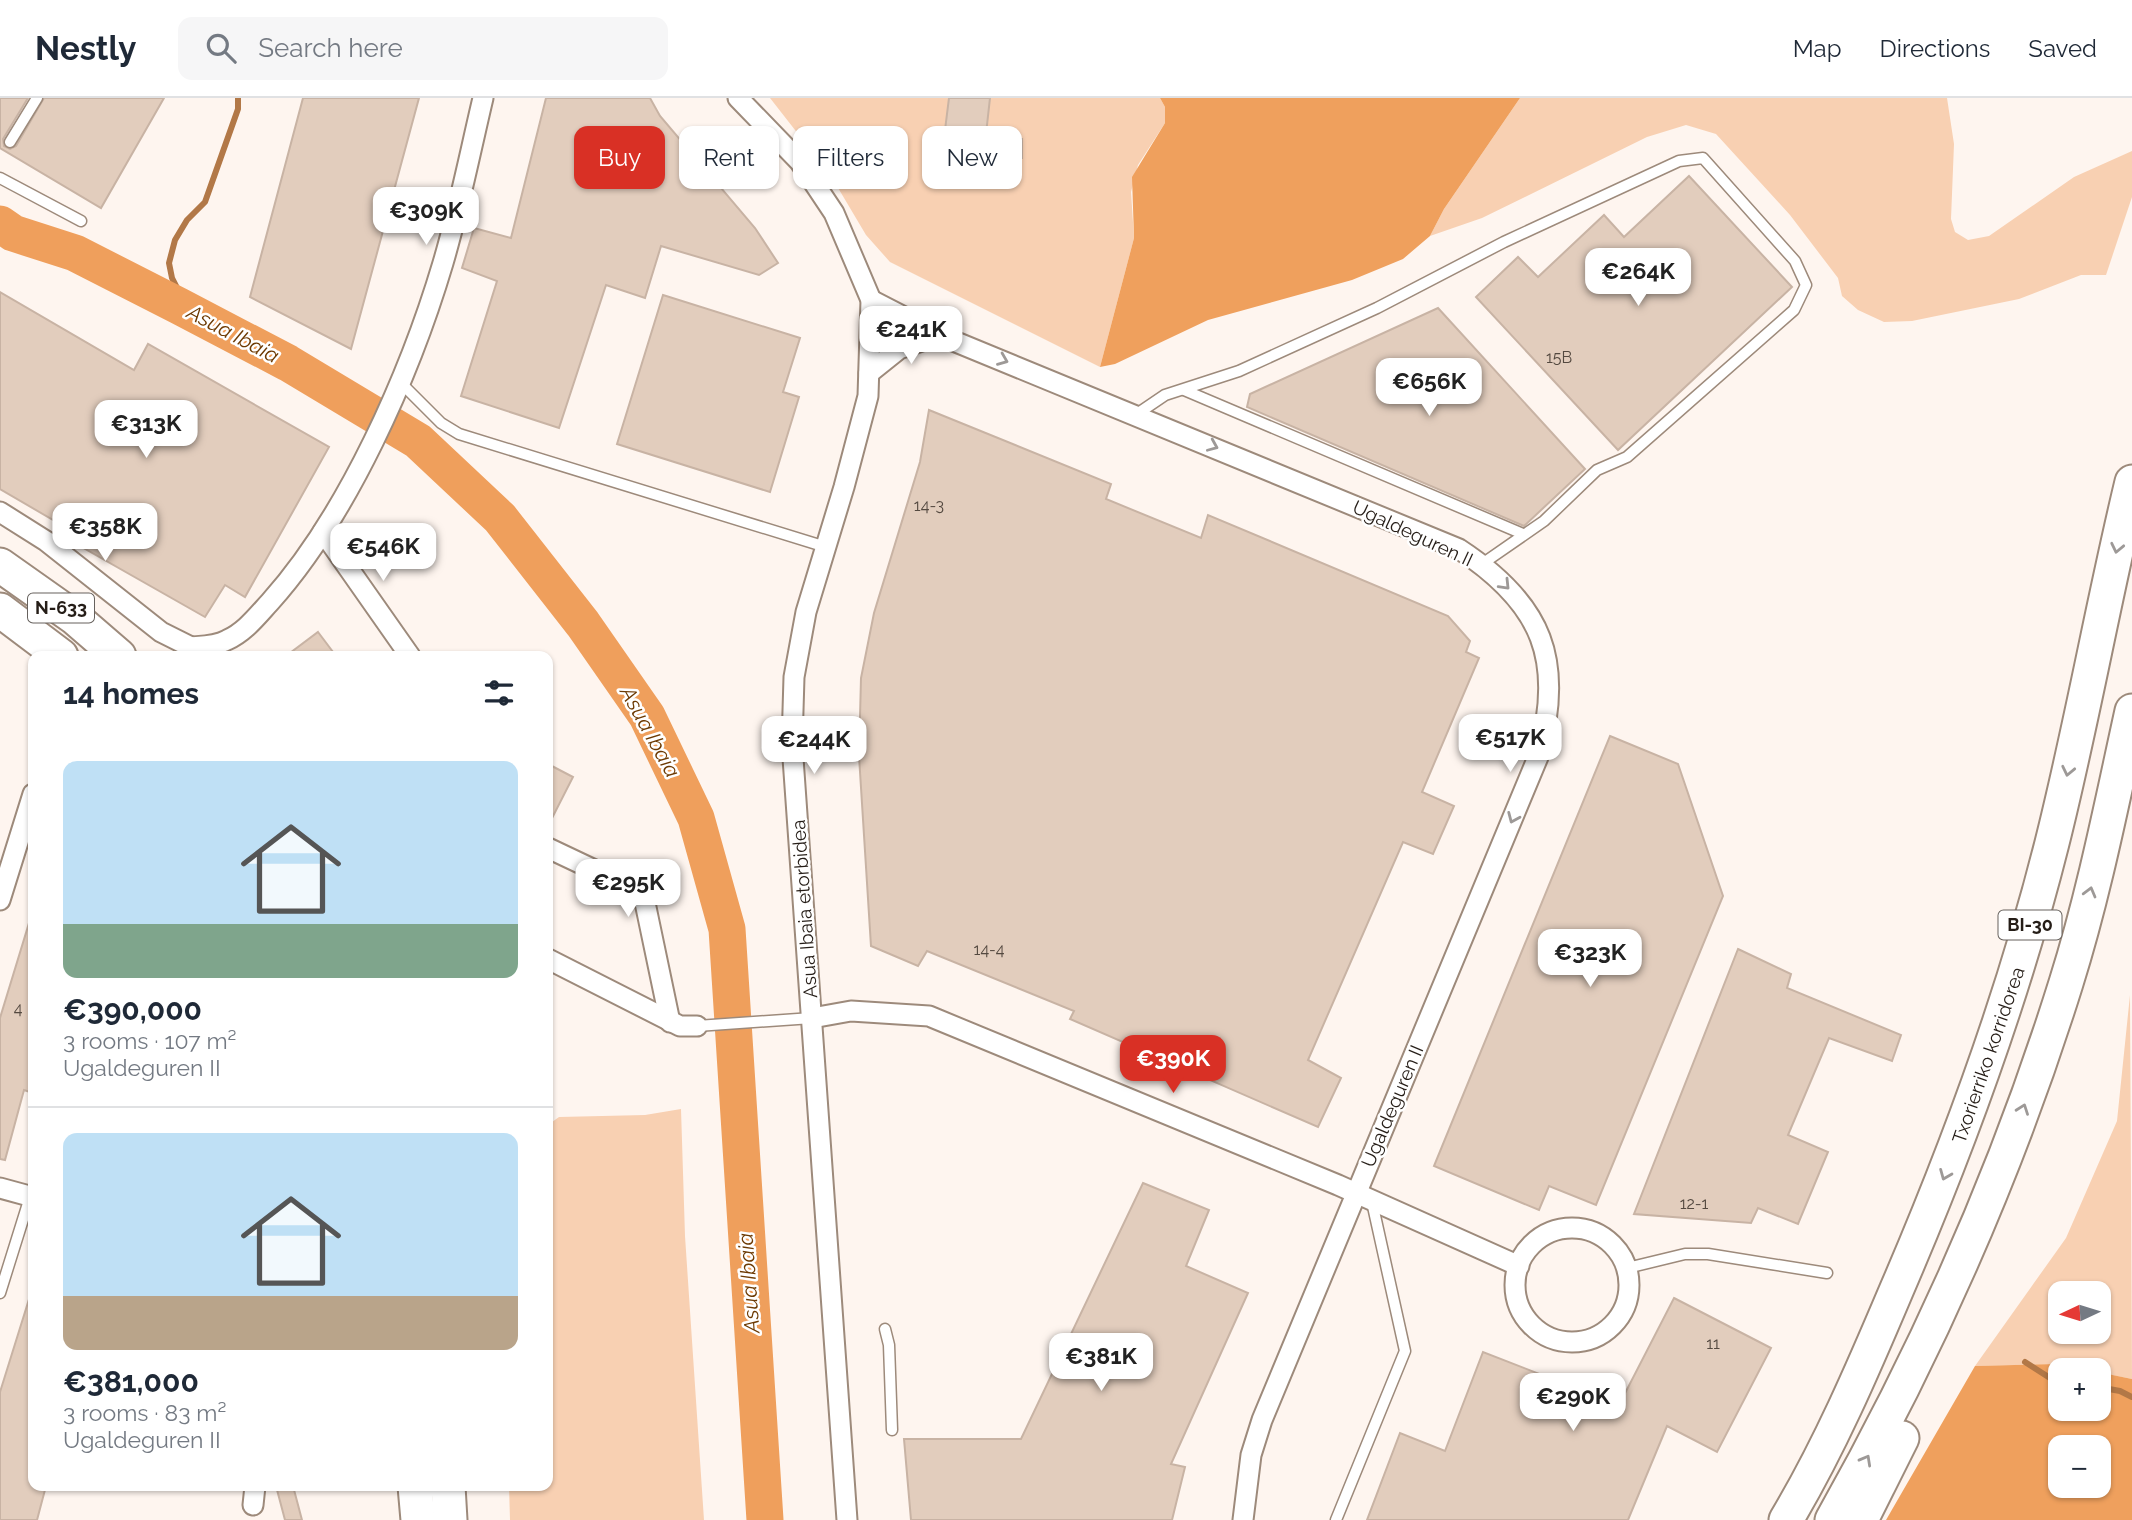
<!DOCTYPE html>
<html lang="en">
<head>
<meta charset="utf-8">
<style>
	:root { --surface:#fff; --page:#f6f6f7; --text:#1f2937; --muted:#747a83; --line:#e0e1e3; --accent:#d93025 }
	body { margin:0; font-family:Raleway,sans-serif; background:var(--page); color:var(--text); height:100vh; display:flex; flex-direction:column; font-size:26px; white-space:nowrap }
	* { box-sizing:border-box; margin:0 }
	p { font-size:23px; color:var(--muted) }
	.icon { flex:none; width:38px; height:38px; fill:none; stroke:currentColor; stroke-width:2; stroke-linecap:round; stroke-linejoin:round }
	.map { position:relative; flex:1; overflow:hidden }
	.panel { position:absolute; left:28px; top:553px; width:525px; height:840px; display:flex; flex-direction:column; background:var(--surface); border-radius:14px; box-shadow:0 2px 5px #0004 }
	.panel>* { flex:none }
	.guide { position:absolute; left:574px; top:28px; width:665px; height:63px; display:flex; gap:14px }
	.needle { width:46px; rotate:266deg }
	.fabs { position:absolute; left:2048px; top:1183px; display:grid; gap:14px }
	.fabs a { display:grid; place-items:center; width:63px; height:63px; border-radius:14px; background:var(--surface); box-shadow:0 2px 5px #0004; font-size:35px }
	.price { position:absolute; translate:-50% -60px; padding:0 16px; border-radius:14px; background:#fff; color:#222; font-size:23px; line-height:46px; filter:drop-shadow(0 2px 4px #0008) }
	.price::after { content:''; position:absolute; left:50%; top:42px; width:21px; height:16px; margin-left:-10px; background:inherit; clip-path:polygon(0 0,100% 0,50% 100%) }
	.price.active { background:var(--accent); color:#fff }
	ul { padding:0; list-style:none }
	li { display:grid; align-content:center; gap:14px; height:371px; padding:0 35px }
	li+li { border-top:2px solid var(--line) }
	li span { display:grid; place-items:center; height:217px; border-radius:14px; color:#555 }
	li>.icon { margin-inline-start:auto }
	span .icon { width:126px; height:126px; fill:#fffc; stroke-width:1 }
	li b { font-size:30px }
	h2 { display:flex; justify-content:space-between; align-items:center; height:84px; padding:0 35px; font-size:30px }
	.tag { padding:0 24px; border-radius:14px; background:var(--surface); box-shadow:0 2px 5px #0004; font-size:24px; line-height:63px }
	.tag.active { background:var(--accent); color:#fff }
	header { display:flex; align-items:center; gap:42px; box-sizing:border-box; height:98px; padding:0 35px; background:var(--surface); border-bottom:2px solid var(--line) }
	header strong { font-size:33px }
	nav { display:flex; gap:38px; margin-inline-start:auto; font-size:24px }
	.search { width:490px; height:63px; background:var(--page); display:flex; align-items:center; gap:18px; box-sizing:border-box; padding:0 24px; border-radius:14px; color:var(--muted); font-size:26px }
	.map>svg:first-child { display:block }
</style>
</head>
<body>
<header>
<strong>Nestly</strong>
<div class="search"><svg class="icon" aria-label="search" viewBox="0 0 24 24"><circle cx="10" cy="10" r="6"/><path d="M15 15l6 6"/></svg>Search here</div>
<nav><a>Map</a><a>Directions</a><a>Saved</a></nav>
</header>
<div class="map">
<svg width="2132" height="1422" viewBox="0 0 2132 1422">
	<rect width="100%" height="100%" fill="#fef5ef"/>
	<g fill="#f8d0b2" fill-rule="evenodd">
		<polygon points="770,0 1160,0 1165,9 1165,25 1138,67 1131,94 1134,140 1100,269 890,164 866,137 831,78"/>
		<polygon points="1520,0 1947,0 1954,46 1951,121 1955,134 1968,142 1989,138 2074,79 2132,53 2132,99 2106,177 2081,177 2019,201 1912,223 1884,224 1858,212 1842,198 1838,180 1790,117 1716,36 1686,27 1647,39 1482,120 1430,138 1444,111"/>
		<path d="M2130,897L2132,1281L2056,1266L1975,1268L2066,1140L2117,1023ZM2060,1195H2098V1234H2060Z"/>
		<polygon points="681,1011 685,1138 704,1422 510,1422 509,1388 548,1388 548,1027 559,1019 645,1017"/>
	</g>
	<g fill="#efa05d" fill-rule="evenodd">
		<polygon points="1160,0 1520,0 1444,111 1430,138 1403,161 1352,182 1208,222 1115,266 1100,269 1134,140 1132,79 1165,25 1165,9"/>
		<path d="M2056,1266L2088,1272H2060V1311H2098V1274L2132,1281V1422H1886L1975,1268ZM2060,1349H2098V1388H2060Z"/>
	</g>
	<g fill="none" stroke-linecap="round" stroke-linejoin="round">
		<g stroke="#b27847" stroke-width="6">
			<polyline points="190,215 172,180 169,165 175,142 187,122 205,104 238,11 238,0"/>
			<polyline points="2025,1264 2050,1280 2060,1282"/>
			<polyline points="2098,1289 2120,1293 2132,1299"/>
		</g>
		<polyline stroke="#ef9f5c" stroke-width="37" points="0,126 13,135 75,155 179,208 288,265 418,343 500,420 583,526 647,618 696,720 727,831 765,1422"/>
	</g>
	<g fill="#e2cdbd" stroke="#c8b3a4" stroke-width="2">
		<polygon points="0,0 28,0 3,41 4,48 10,51 16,48 44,0 164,0 101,110 0,50"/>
		<polygon points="303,0 419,0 351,251 250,199"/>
		<polygon points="546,0 650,0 660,18 755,130 778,165 759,177 661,148 645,200 606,187 559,330 461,298 497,183 462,170 474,130 511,140"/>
		<polygon points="949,0 990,0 986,36 945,32"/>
		<rect x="976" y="41" width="46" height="19"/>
		<polygon points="1689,78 1792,189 1618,352 1476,199 1518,159 1538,179 1604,117 1624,139"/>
		<polygon points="0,194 134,272 148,246 329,349 245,499 225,487 205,519 80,448 82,439 0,391"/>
		<polygon points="663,197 800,240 783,294 799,299 770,394 617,346"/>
		<polygon points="1438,210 1585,371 1524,428 1247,309 1250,296"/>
		<polygon points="929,312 1111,386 1106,401 1201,440 1208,417 1448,518 1470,543 1466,554 1479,560 1422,694 1454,708 1433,756 1403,744 1308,962 1341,980 1318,1029 1070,921 1074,913 927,853 918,868 871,848 859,658 861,580 874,515 920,364"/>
		<polygon points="318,534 336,558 286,558"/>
		<polygon points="1610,638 1678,666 1723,798 1596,1107 1549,1088 1539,1112 1434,1068"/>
		<polygon points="548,666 573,679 548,728"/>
		<polygon points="29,825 33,826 33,995 24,992 5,1062 0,1061 0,920"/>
		<polygon points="1738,851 1791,876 1787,890 1901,937 1892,963 1829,940 1788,1037 1828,1054 1798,1126 1758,1110 1751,1125 1634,1116"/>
		<polygon points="1143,1085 1209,1112 1186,1168 1248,1195 1171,1366 1185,1369 1172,1422 911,1422 904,1341 1021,1341"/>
		<polygon points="30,1198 33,1198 33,1388 46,1388 37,1422 0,1422 0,1294"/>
		<polygon points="1674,1200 1771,1250 1717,1354 1667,1328 1628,1422 1367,1422 1400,1335 1445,1353 1483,1254 1619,1307"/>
		<polygon points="276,1388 293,1388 302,1422 285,1422"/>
	</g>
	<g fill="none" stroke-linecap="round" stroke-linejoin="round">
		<g stroke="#9d8a7b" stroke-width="13">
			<g id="lane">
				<polyline points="10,44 37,0"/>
				<polyline points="0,80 81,123"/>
				<polyline points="399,283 441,325 459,336 826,449"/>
				<polyline points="1184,292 1523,436"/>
				<polyline points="1137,316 1165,297 1239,273 1377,210 1504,144 1679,63 1703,60 1795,163 1806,187 1794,212 1627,359 1597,372 1544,423 1482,466"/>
				<polyline points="697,928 812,920"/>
				<polyline points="1627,1170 1685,1156 1708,1156 1827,1175"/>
				<polyline points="0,1195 30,1099"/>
				<polyline points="885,1231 889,1247 892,1332"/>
				<polyline points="1336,1422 1405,1253 1372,1104"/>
			</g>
		</g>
		<g stroke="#9d8a7b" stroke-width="23">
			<g id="street">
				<polyline points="738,0 800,64 834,115 871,202 868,298 844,389 806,514 794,579 792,646 847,1422"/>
				<path d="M871,202L939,237L1459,451C1543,506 1565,563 1538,659L1262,1322L1251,1357L1243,1422"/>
				<polyline points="869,275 899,251 939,237"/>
				<polyline points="0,414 46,443 161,534 191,549 196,558"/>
				<polyline points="323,434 410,558"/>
				<path d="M191,549C203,548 216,548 227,542C245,534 257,518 270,504C348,417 410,276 443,165C459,111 470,55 483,0"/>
				<polyline points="548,750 643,795 670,924"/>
				<polyline points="0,802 33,696"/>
				<polyline points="548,861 680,928 697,928"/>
				<polyline points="812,920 851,913 929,918 1338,1087 1519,1168"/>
				<polyline points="0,1090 33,1099"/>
				<circle cx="1572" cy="1187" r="57"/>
				<polyline points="253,1407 255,1388"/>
			</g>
		</g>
		<g stroke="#9d8a7b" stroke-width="37">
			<g id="highway">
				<polyline points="0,467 75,520 119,558"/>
				<polyline points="0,512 61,558"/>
				<polyline points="415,1388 418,1422"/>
				<polyline points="448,1388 450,1422"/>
				<path d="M1786,1422C1829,1350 1863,1271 1896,1193C1959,1047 2013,900 2052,745C2082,626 2103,504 2132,384"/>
				<path d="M1832,1422C1928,1252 2008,1071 2066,885C2094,796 2112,704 2132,613"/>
				<polyline points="1861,1422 1902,1340"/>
			</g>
		</g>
		<use href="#lane" stroke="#fff" stroke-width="10"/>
		<use href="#street" stroke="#fff" stroke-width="19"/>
		<use href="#highway" stroke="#fff" stroke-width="33"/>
	</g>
	<defs><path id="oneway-chevron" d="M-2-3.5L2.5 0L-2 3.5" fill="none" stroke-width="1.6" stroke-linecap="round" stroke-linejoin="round" transform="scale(1.75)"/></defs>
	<g stroke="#9d9997">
		<use href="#oneway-chevron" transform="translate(1003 262) rotate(22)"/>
		<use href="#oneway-chevron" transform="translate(1213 348) rotate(23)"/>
		<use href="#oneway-chevron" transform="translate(2117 450) rotate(102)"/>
		<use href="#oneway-chevron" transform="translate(1505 487) rotate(46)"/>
		<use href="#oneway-chevron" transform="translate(2068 673) rotate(102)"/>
		<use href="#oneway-chevron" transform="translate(1513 720) rotate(113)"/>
		<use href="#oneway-chevron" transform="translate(2090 794) rotate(-75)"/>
		<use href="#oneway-chevron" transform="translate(2023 1011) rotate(-70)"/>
		<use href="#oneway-chevron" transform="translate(1945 1077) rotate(112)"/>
		<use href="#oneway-chevron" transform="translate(1866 1362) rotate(-61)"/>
	</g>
	<g text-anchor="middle" stroke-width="5" stroke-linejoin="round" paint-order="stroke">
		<g font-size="16" fill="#544940">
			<text x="1559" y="265">15B</text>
			<text x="929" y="413">14-3</text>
			<text x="989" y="857">14-4</text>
			<text x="18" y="916">4</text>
			<text x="1694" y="1111">12-1</text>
			<text x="1713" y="1251">11</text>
		</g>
		<g fill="#fff" stroke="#66615d" stroke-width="2">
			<rect x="28" y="495.5" width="66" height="29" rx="5"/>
			<rect x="1998.5" y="812.5" width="63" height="29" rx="5"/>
		</g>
		<g font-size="18" font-weight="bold" fill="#251d17">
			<text x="61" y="516">N-633</text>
			<text x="2030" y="833">BI-30</text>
		</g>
		<g font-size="19" fill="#251d17" stroke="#fff">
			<text transform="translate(1413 435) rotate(25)" y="7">Ugaldeguren II</text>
			<text transform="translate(804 811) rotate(-94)" y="7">Asua Ibaia etorbidea</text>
			<text transform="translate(1988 957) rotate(-71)" y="7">Txorierriko korridorea</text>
			<text transform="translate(1392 1008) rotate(-67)" y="7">Ugaldeguren II</text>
		</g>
		<g font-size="21" font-style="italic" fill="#6d3a03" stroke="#fff">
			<text transform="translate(233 236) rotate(28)" y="7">Asua Ibaia</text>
			<text transform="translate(650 634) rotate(61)" y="7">Asua Ibaia</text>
			<text transform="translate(749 1185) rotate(-94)" y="7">Asua Ibaia</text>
		</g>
	</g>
</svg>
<div class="fabs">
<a><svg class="needle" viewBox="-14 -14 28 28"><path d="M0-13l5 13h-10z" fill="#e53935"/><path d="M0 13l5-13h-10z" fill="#747a83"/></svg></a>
<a>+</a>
<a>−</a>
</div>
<b class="price" style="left:426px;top:149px">€309K</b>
<b class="price" style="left:1638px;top:210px">€264K</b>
<b class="price" style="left:911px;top:268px">€241K</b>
<b class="price" style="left:1429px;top:320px">€656K</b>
<b class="price" style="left:146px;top:362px">€313K</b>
<b class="price" style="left:105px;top:465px">€358K</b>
<b class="price" style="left:383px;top:485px">€546K</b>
<b class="price" style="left:1510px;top:676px">€517K</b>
<b class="price" style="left:814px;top:678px">€244K</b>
<b class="price" style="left:628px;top:821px">€295K</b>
<b class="price" style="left:1590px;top:891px">€323K</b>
<b class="price active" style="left:1173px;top:997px">€390K</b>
<b class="price" style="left:1101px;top:1295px">€381K</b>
<b class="price" style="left:1573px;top:1335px">€290K</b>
<div class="guide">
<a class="tag active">Buy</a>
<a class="tag">Rent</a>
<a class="tag">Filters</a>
<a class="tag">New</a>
</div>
<section class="panel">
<h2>14 homes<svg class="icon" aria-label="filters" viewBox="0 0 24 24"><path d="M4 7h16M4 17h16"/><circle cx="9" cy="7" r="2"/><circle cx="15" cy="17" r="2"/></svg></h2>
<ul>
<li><span style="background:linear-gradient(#bfe0f5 75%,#7fa58c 0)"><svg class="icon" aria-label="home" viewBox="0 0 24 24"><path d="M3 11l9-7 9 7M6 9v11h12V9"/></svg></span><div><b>€390,000</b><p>3 rooms · 107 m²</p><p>Ugaldeguren II</p></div></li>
<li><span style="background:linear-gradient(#bfe0f5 75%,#b9a48a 0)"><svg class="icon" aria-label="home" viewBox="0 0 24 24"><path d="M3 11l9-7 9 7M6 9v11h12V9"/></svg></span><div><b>€381,000</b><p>3 rooms · 83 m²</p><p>Ugaldeguren II</p></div></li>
</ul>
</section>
</div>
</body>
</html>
